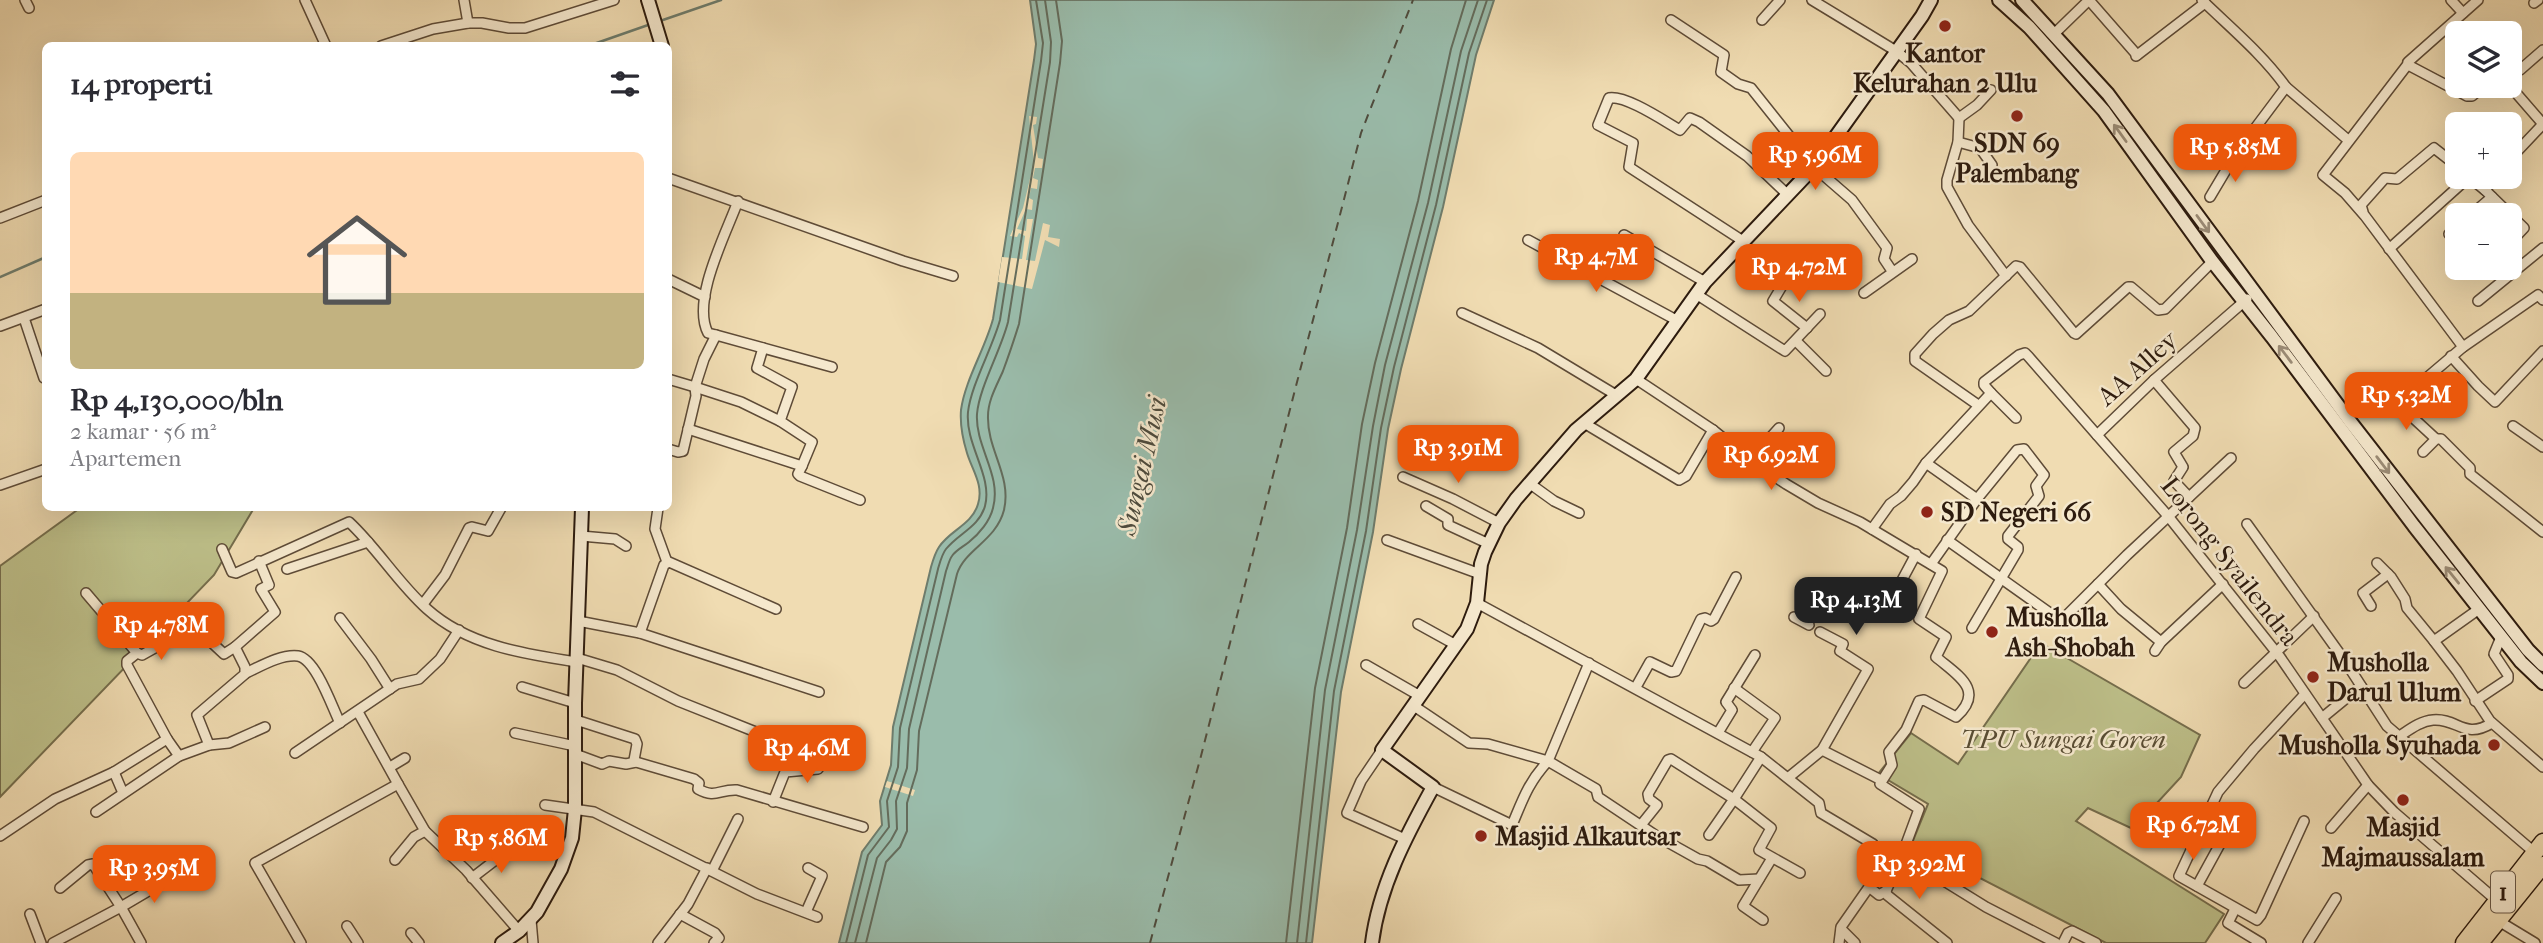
<!DOCTYPE html>
<html lang="id">
<head>
<meta charset="utf-8">
<style>
	:root { --surface:#fff; --page:#f2f2f3; --text:#2b2b33; --muted:#7c7c81; --accent:#ea580c }
	body { margin:0; font-family:"IM FELL French Canon",serif; background:var(--page); color:var(--text); height:100vh; display:flex; flex-direction:column; font-size:26px; white-space:nowrap }
	* { box-sizing:border-box; margin:0 }
	p { font-size:23px; color:var(--muted) }
	.icon { flex:none; width:38px; height:38px; fill:none; stroke:currentColor; stroke-width:2; stroke-linecap:round; stroke-linejoin:round }
	.map { position:relative; flex:1; overflow:hidden }
	.details { position:absolute; left:42px; top:42px; width:630px; height:469px; display:flex; flex-direction:column; background:var(--surface); border-radius:10px; box-shadow:0 7px 28px #0002 }
	.details>* { flex:none }
	.controls { position:absolute; left:2445px; top:21px; display:grid; gap:14px }
	.controls a { display:grid; place-items:center; width:77px; height:77px; border-radius:10px; background:var(--surface); box-shadow:0 7px 28px #0002; font-size:35px }
	.price { position:absolute; translate:-50% -60px; padding:0 16px; border-radius:14px; background:var(--accent); color:#fff; font-size:23px; line-height:46px; filter:drop-shadow(0 2px 4px #0008) }
	.price::after { content:''; position:absolute; left:50%; top:42px; width:21px; height:16px; margin-left:-10px; background:inherit; clip-path:polygon(0 0,100% 0,50% 100%) }
	.price.on { background:#222; color:#fff }
	ul { padding:0; list-style:none }
	li { display:grid; align-content:center; gap:14px; height:371px; padding:0 28px }
	li span { display:grid; place-items:center; height:217px; border-radius:10px; color:#555 }
	li>.icon { margin-inline-start:auto }
	span .icon { width:126px; height:126px; fill:#fffc; stroke-width:1 }
	li b { font-size:30px }
	h2 { display:flex; justify-content:space-between; align-items:center; height:84px; padding:0 28px; font-size:30px }
	.map>svg:first-child { display:block }
</style>
</head>
<body>
<div class="map">
<svg width="2543" height="943" viewBox="0 0 2543 943">
	<rect width="100%" height="100%" fill="#f0dcb2"/>
	<filter id="stains"><feTurbulence type="fractalNoise" baseFrequency=".00286" numOctaves="4"/><feColorMatrix values="0 0 0 0 .2 0 0 0 0 .09 0 0 0 0 .02 0 0 0 .5 -.17"/></filter>
	<radialGradient id="worn" r=".72"><stop offset=".6" stop-color="#630" stop-opacity="0"/><stop offset="1" stop-color="#630" stop-opacity=".3"/></radialGradient>
	<g fill="#bdbf89" stroke="#756d4c" stroke-width="2">
		<polygon points="80,508 254,508 214,575 0,797 0,566"/>
		<polygon points="2041,643 2200,735 2181,777 2133,829 2088,808 2076,821 2224,914 2205,943 2106,943 1912,843 1928,804 1878,774 1911,733 1958,764"/>
	</g>
	<path fill="#9abcab" stroke="#6e7c6c" stroke-width="2" d="M1030,0H1494L1476,55L1443,207L1401,369L1388,429L1373,532L1341,692L1312,943H839L862,852L882,825L880,801L891,765L893,727L931,567C933,560 935,553 939,547C950,530 972,525 978,504C984,485 972,470 967,453C963,440 960,423 961,410C965,380 985,349 993,319L1034,60L1036,44Z"/>
	<g fill="#f0dcb2">
		<polygon points="1029,116 1037,117 1036,124 1033,125 1038,158 1043,159 1042,168 1035,168 1033,178 1038,180 1037,189 1031,188 1029,198 1033,200 1032,210 1026,209 1017,229 1026,231 1027,219 1033,219 1026,260 1035,261 1043,223 1050,225 1048,237 1060,239 1059,247 1045,240 1032,289 998,282 1002,257 1022,259 1025,236 1019,233 1017,237 1010,236 1023,208 1034,162"/>
		<polygon points="887,781 915,790 913,796 885,787"/>
	</g>
	<g fill="none" stroke-linecap="round" stroke-linejoin="round">
		<g stroke="#646c5c" stroke-width="2">
			<path d="M846,943L868,855L889,827L887,801L898,767L900,728L938,569C940,562 942,554 946,549C959,533 979,527 985,506C993,476 965,445 968,412C971,385 992,349 1000,320L1041,61L1043,43L1036,0"/>
			<path d="M855,943L877,858L891,840L897,829L896,801L907,768L909,729L946,571C948,566 949,560 952,556C956,550 963,547 969,542C979,534 990,521 993,508C1002,475 975,447 977,414C979,388 1001,350 1008,322L1050,62L1051,42L1045,0"/>
			<path d="M866,943L886,862L900,847L907,831V803L917,770L919,731L957,574C965,549 996,541 1004,510C1012,476 987,450 988,416C988,400 997,385 1003,371C1009,355 1014,340 1019,324L1060,63L1062,41L1056,0"/>
			<polyline points="1286,943 1315,688 1347,528 1362,424 1375,363 1418,201 1451,49 1466,0"/>
			<polyline points="1297,943 1325,690 1357,530 1373,426 1385,365 1428,203 1461,51 1478,0"/>
			<polyline points="1306,943 1334,691 1366,531 1381,428 1394,367 1436,205 1469,53 1487,0"/>
		</g>
		<g stroke="#6e7c6c" stroke-width="2.5">
			<polyline points="660,21 721,0"/>
			<polyline points="588,46 651,24"/>
			<polyline points="0,277 46,257"/>
		</g>
		<polyline stroke="#4e4b3d" stroke-width="2" stroke-dasharray="9 7" stroke-linecap="butt" points="1150,943 1201,756 1361,133 1413,0"/>
		<g stroke="#5e4b37" stroke-width="12">
			<g id="street">
				<polyline points="25,0 29,8"/>
				<polyline points="305,0 326,46"/>
				<polyline points="464,0 468,23 482,23 509,28 525,28 614,0"/>
				<polyline points="1812,0 1896,51 1911,63 1959,118 1977,105 1991,90"/>
				<polyline points="2089,0 2137,55"/>
				<polyline points="2451,0 2463,13"/>
				<polyline points="2478,0 2408,62 2410,66 2467,96 2472,96 2484,86"/>
				<path d="M2205,3C2233,30 2263,55 2286,87L2235,155L2210,197"/>
				<polyline points="2534,3 2538,0"/>
				<polyline points="1671,20 1724,55 1721,72 1738,84 1751,88 1814,167 1852,200 1887,248 1884,259 1892,271"/>
				<polyline points="1762,20 1780,0"/>
				<polyline points="2054,34 2089,0"/>
				<polyline points="381,46 433,29 468,23"/>
				<polyline points="2136,56 2205,3 2202,0"/>
				<polyline points="2408,64 2323,175 2345,193 2365,216 2463,347"/>
				<polyline points="2520,70 2543,50"/>
				<polyline points="2510,86 2543,124"/>
				<polyline points="2286,87 2348,140"/>
				<polyline points="1959,118 1958,142 1947,180 1947,187 1968,225 2006,276"/>
				<polyline points="1958,142 1980,148 1992,165"/>
				<polyline points="2510,159 2543,124"/>
				<polyline points="2469,177 2485,190"/>
				<polyline points="2495,177 2485,190 2524,228 2510,243"/>
				<polyline points="668,178 903,261 953,276"/>
				<polyline points="2363,212 2361,205 2385,178 2397,179 2434,148 2457,166"/>
				<polyline points="2471,215 2492,197"/>
				<polyline points="0,218 46,200"/>
				<polyline points="2449,234 2457,227"/>
				<polyline points="1624,235 1705,282"/>
				<polyline points="1528,240 1678,321"/>
				<path d="M1743,241L1629,167L1633,143L1598,125L1609,98C1626,95 1664,121 1680,130L1690,118L1699,122L1747,156L1788,195"/>
				<polyline points="2389,249 2469,177"/>
				<polyline points="668,279 705,297"/>
				<polyline points="1785,281 1773,301 1807,328"/>
				<polyline points="1864,293 1912,259"/>
				<polyline points="1696,294 1785,351 1820,314"/>
				<polyline points="2478,301 2543,248"/>
				<polyline points="1462,313 1538,348 1616,395"/>
				<polyline points="24,318 44,378"/>
				<polyline points="0,326 46,309"/>
				<path d="M716,335L708,333C691,300 726,234 738,201"/>
				<polyline points="1796,341 1826,371"/>
				<polyline points="763,348 757,368 792,387 780,421 812,442 802,466"/>
				<polyline points="2451,356 2478,386 2495,402 2543,351"/>
				<polyline points="668,379 695,387 704,359 716,335 832,367"/>
				<path d="M1636,379L1713,430L1750,460L1786,484L1818,503L1860,522L1942,571L1919,619L1946,637L1936,657C1957,675 1986,690 1956,717L1924,700L1919,701L1906,730L1889,752L1892,765L1880,784L1919,809L1902,855L1986,907L2056,943"/>
				<polyline points="2154,380 2195,428 2193,436 2174,452 2183,467 2174,481 2189,497"/>
				<polyline points="1991,393 2016,418"/>
				<polyline points="1978,405 1915,361 1915,354 1933,334 1949,320 1969,311 2016,266 2020,267 2074,333 2076,334 2128,287 2131,287 2158,310 2165,309 2212,262"/>
				<polyline points="1584,423 1679,480 1686,476 1713,430"/>
				<polyline points="2513,426 2543,447"/>
				<polyline points="688,429 802,466 798,474 800,476 860,500"/>
				<polyline points="2097,435 2168,516 2280,657 2368,785 2394,812 2496,900"/>
				<polyline points="2436,439 2397,403 2463,347 2538,295 2543,300"/>
				<polyline points="668,449 678,452 683,451 696,396 695,387 741,402 780,421"/>
				<polyline points="2423,452 2436,439 2441,439 2470,468 2470,474 2543,532"/>
				<polyline points="1750,460 1779,428"/>
				<polyline points="1926,463 1977,499"/>
				<polyline points="1403,477 1453,499 1499,523"/>
				<polyline points="1529,483 1554,501 1579,513"/>
				<polyline points="0,485 46,469"/>
				<polyline points="1426,506 1448,519 1448,525 1489,544"/>
				<polyline points="658,508 655,529 667,562"/>
				<polyline points="2247,524 2345,661 2387,726 2534,852"/>
				<polyline points="1872,529 1890,504 1901,496 1913,482 1926,463 1991,393 1984,385 1984,382 2019,355 2025,353 2028,356 2097,435 2154,380 2247,299"/>
				<polyline points="581,536 615,539 626,546"/>
				<polyline points="1387,540 1480,574"/>
				<polyline points="1947,540 2061,621 2127,555 2231,458"/>
				<path d="M222,549L232,572L236,573L349,522C377,548 398,583 427,609C468,646 525,654 577,662"/>
				<polyline points="2377,563 2391,577 2405,599 2407,608 2434,641"/>
				<polyline points="1931,564 1977,499 2017,450 2024,449 2044,475 2036,486 2039,496 2008,536 2008,539 2018,547 2018,550 1972,628"/>
				<polyline points="287,569 368,542"/>
				<polyline points="2098,584 2121,609 2161,642"/>
				<polyline points="86,593 137,653 127,661 127,665 167,739 179,756"/>
				<polyline points="1893,597 1916,554"/>
				<polyline points="1477,603 1761,757 1819,803 1821,813 1873,844"/>
				<polyline points="423,604 445,575 469,528 472,527 488,531 501,508"/>
				<polyline points="2371,606 2363,593 2388,574"/>
				<polyline points="2479,609 2434,641 2457,671 2490,721 2543,767"/>
				<polyline points="1794,617 1809,625"/>
				<polyline points="340,618 371,659 390,689"/>
				<polyline points="578,621 640,633 664,565 669,562 776,609"/>
				<polyline points="1418,624 1456,645"/>
				<polyline points="640,633 819,692"/>
				<polyline points="2155,651 2161,642 2223,584"/>
				<polyline points="137,653 142,655 194,626 224,654 235,647"/>
				<polyline points="577,658 617,670 678,701 781,742"/>
				<polyline points="1589,663 1548,761 1596,789 1598,797 1655,835 1698,859 1707,861 1739,880 1759,879"/>
				<polyline points="1366,665 1420,696"/>
				<path d="M246,673C261,666 281,654 298,656C316,659 332,707 340,723"/>
				<polyline points="2244,683 2314,616"/>
				<polyline points="522,687 575,703"/>
				<polyline points="1636,687 1650,662 1671,672 1676,671 1701,619 1705,618 1711,621 1714,619 1736,577"/>
				<polyline points="1734,688 1775,718 1752,752"/>
				<polyline points="2475,701 2508,679 2508,675 2494,654 2501,637"/>
				<path d="M1414,706L1469,743L1488,744L1548,761C1528,783 1523,799 1512,825L1433,787"/>
				<polyline points="2322,718 2361,686"/>
				<polyline points="576,720 635,739 637,744 634,760 636,762"/>
				<polyline points="515,733 575,746"/>
				<polyline points="1718,733 1732,710 1726,702 1755,655"/>
				<path d="M2398,737C2409,730 2420,721 2433,720C2458,718 2464,740 2492,723"/>
				<polyline points="209,745 197,715 245,674 245,667 235,647 275,612 261,589 269,585 259,561"/>
				<polyline points="1382,750 1361,781 1347,813 1405,839"/>
				<polyline points="1822,750 1881,780"/>
				<polyline points="295,753 397,684 419,679 440,659 459,630"/>
				<path d="M575,754L602,764L609,761L626,764L636,762L694,779L699,783L698,789C716,799 719,789 737,790L863,827"/>
				<polyline points="1761,757 1734,799 1771,828 1759,850 1800,873"/>
				<polyline points="390,767 405,758"/>
				<polyline points="114,772 123,793"/>
				<polyline points="1789,777 1822,750 1868,669 1840,651 1843,644 1820,632"/>
				<polyline points="398,784 425,831 466,870 519,931"/>
				<polyline points="773,802 785,772 818,769 822,763"/>
				<polyline points="545,805 594,812 757,894 817,917"/>
				<polyline points="96,812 179,756 209,745 229,743 265,727"/>
				<polyline points="2304,821 2261,915 2257,920 2179,876 2218,792 2254,749 2305,694"/>
				<polyline points="1641,825 1657,805 1649,799 1648,794 1668,760 1671,759 1734,799 1709,835"/>
				<polyline points="2331,828 2368,785"/>
				<polyline points="0,836 55,799 114,772 167,739"/>
				<polyline points="1902,855 1886,891 1887,895 1947,943"/>
				<polyline points="395,860 414,837 425,831"/>
				<polyline points="712,871 738,819"/>
				<polyline points="472,878 511,848"/>
				<polyline points="2197,886 2220,844 2218,841 2201,833"/>
				<polyline points="2235,909 2228,923 2261,943"/>
				<polyline points="806,912 822,876 808,868"/>
				<polyline points="30,914 41,943"/>
				<polyline points="680,914 715,933 719,938 714,943"/>
				<polyline points="531,920 533,943"/>
				<polyline points="1763,920 1743,906 1772,858"/>
				<polyline points="2497,920 2535,943"/>
				<polyline points="347,926 358,943"/>
				<polyline points="1841,929 1855,943"/>
				<polyline points="411,933 419,943"/>
				<polyline points="53,943 121,907 93,864 88,865 60,888"/>
				<polyline points="141,943 121,907 182,871"/>
				<polyline points="301,943 255,863 398,784 358,712"/>
				<polyline points="658,943 688,904 707,868"/>
				<polyline points="1839,943 1841,927 1869,887 1879,895 1886,891"/>
				<polyline points="2063,943 2068,933 2072,931 2096,943"/>
				<polyline points="2308,943 2336,898"/>
			</g>
		</g>
		<g stroke="#2d1b0e" stroke-width="16">
			<g id="secondary">
				<polyline points="648,0 662,46"/>
				<polyline points="1999,0 2029,27 2104,111 2212,261 2272,337 2414,526 2521,662 2543,683"/>
				<polyline points="2022,0 2108,94 2349,420 2528,650 2543,665"/>
				<polyline points="502,943 519,931 537,912 561,869 572,838 575,809 575,703 582,508"/>
				<path d="M1372,943C1379,887 1406,836 1433,787L1382,750L1467,629L1477,603L1481,564L1485,552L1499,523L1516,499L1576,430L1636,379L1705,282L1814,167L1922,16L1931,0"/>
			</g>
		</g>
		<g stroke="#2d1b0e" stroke-width="19">
			<g id="highway">
				<polyline points="2464,943 2543,842"/>
				<polyline points="2480,943 2543,865"/>
			</g>
		</g>
		<use href="#street" stroke="#f5e8cd" stroke-width="9"/>
		<use href="#secondary" stroke="#f5e8cd" stroke-width="12"/>
		<use href="#highway" stroke="#f0dcb2" stroke-width="16"/>
	</g>
	<defs><path id="oneway-shaft" d="M-6 0H5M1.5-3L5.5 0L1.5 3" fill="none" stroke-width="1.6" stroke-linecap="round" stroke-linejoin="round" transform="scale(1.75)"/></defs>
	<g stroke="#9b8c77">
		<use href="#oneway-shaft" transform="translate(2120 133) rotate(-126)"/>
		<use href="#oneway-shaft" transform="translate(2203 224) rotate(54)"/>
		<use href="#oneway-shaft" transform="translate(2285 354) rotate(-127)"/>
		<use href="#oneway-shaft" transform="translate(2383 465) rotate(53)"/>
		<use href="#oneway-shaft" transform="translate(2452 575) rotate(-129)"/>
	</g>
	<g fill="#8f2418" stroke="#f5e8cd" stroke-width="2.5">
		<circle cx="1945" cy="26" r="7"/>
		<circle cx="2017" cy="116" r="7"/>
		<circle cx="1927" cy="512" r="7"/>
		<circle cx="1992" cy="632" r="7"/>
		<circle cx="2313" cy="677" r="7"/>
		<circle cx="2494" cy="745" r="7"/>
		<circle cx="2403" cy="800" r="7"/>
		<circle cx="1481" cy="836" r="7"/>
	</g>
	<g text-anchor="middle" stroke-width="5" stroke-linejoin="round" paint-order="stroke">
		<rect fill="#f5e8cd" stroke="#695847" stroke-width="2" x="2491" y="871.5" width="24" height="41" rx="5"/>
		<g font-size="24" font-weight="bold" fill="#2d1b0e">
			<text x="2503" y="900">1</text>
		</g>
		<g font-size="26" font-weight="bold" fill="#2d1b0e" stroke="#f5e8cd" text-anchor="start">
			<text x="1945" y="62" text-anchor="middle">Kantor<tspan x="1945" dy="30">Kelurahan 2 Ulu</tspan></text>
			<text x="2017" y="152" text-anchor="middle">SDN 69<tspan x="2017" dy="30">Palembang</tspan></text>
			<text x="1941" y="521">SD Negeri 66</text>
			<text x="2006" y="626">Musholla<tspan x="2006" dy="30">Ash-Shobah</tspan></text>
			<text x="2327" y="671">Musholla<tspan x="2327" dy="30">Darul Ulum</tspan></text>
			<text x="2480" y="754" text-anchor="end">Musholla Syuhada</text>
			<text x="2403" y="836" text-anchor="middle">Masjid<tspan x="2403" dy="30">Majmaussalam</tspan></text>
			<text x="1495" y="845">Masjid Alkautsar</text>
		</g>
		<g font-size="26" fill="#2d1b0e" stroke="#f5e8cd">
			<text transform="translate(2137 368) rotate(-42)" y="9">AA Alley</text>
			<text transform="translate(2230 561) rotate(52)" y="9">Lorong Syailendra</text>
		</g>
		<g font-size="26" font-style="italic" fill="#584c33" stroke="#f5e8cd">
			<text x="2063" y="748">TPU Sungai Goren</text>
		</g>
		<g font-size="28" font-style="italic" fill="#4e4b3d" stroke="#f5e8cd">
			<text transform="translate(1141 466) rotate(-77)" y="10">Sungai Musi</text>
		</g>
	</g>
	<rect width="100%" height="100%" filter="url(#stains)"/>
	<rect width="100%" height="100%" fill="url(#worn)"/>
</svg>
<div class="controls">
<a><svg class="icon" aria-label="layers" viewBox="0 0 24 24"><path d="M12 4l9 5-9 5-9-5zM3 14l9 5 9-5"/></svg></a>
<a>+</a>
<a>−</a>
</div>
<b class="price" style="left:2235px;top:184px">Rp 5.85M</b>
<b class="price" style="left:1815px;top:192px">Rp 5.96M</b>
<b class="price" style="left:1596px;top:294px">Rp 4.7M</b>
<b class="price" style="left:1799px;top:304px">Rp 4.72M</b>
<b class="price" style="left:2406px;top:432px">Rp 5.32M</b>
<b class="price" style="left:1458px;top:485px">Rp 3.91M</b>
<b class="price" style="left:1771px;top:492px">Rp 6.92M</b>
<b class="price on" style="left:1856px;top:637px">Rp 4.13M</b>
<b class="price" style="left:161px;top:662px">Rp 4.78M</b>
<b class="price" style="left:807px;top:785px">Rp 4.6M</b>
<b class="price" style="left:2193px;top:862px">Rp 6.72M</b>
<b class="price" style="left:501px;top:875px">Rp 5.86M</b>
<b class="price" style="left:1919px;top:901px">Rp 3.92M</b>
<b class="price" style="left:154px;top:905px">Rp 3.95M</b>
<section class="details">
<h2>14 properti<svg class="icon" aria-label="filters" viewBox="0 0 24 24"><path d="M4 7h16M4 17h16"/><circle cx="9" cy="7" r="2"/><circle cx="15" cy="17" r="2"/></svg></h2>
<ul>
<li><span style="background:linear-gradient(#ffd9b3 65%,#c2b280 0)"><svg class="icon" aria-label="home" viewBox="0 0 24 24"><path d="M3 11l9-7 9 7M6 9v11h12V9"/></svg></span><div><b>Rp 4,130,000/bln</b><p>2 kamar · 56 m²</p><p>Apartemen</p></div></li>
</ul>
</section>
</div>
</body>
</html>
